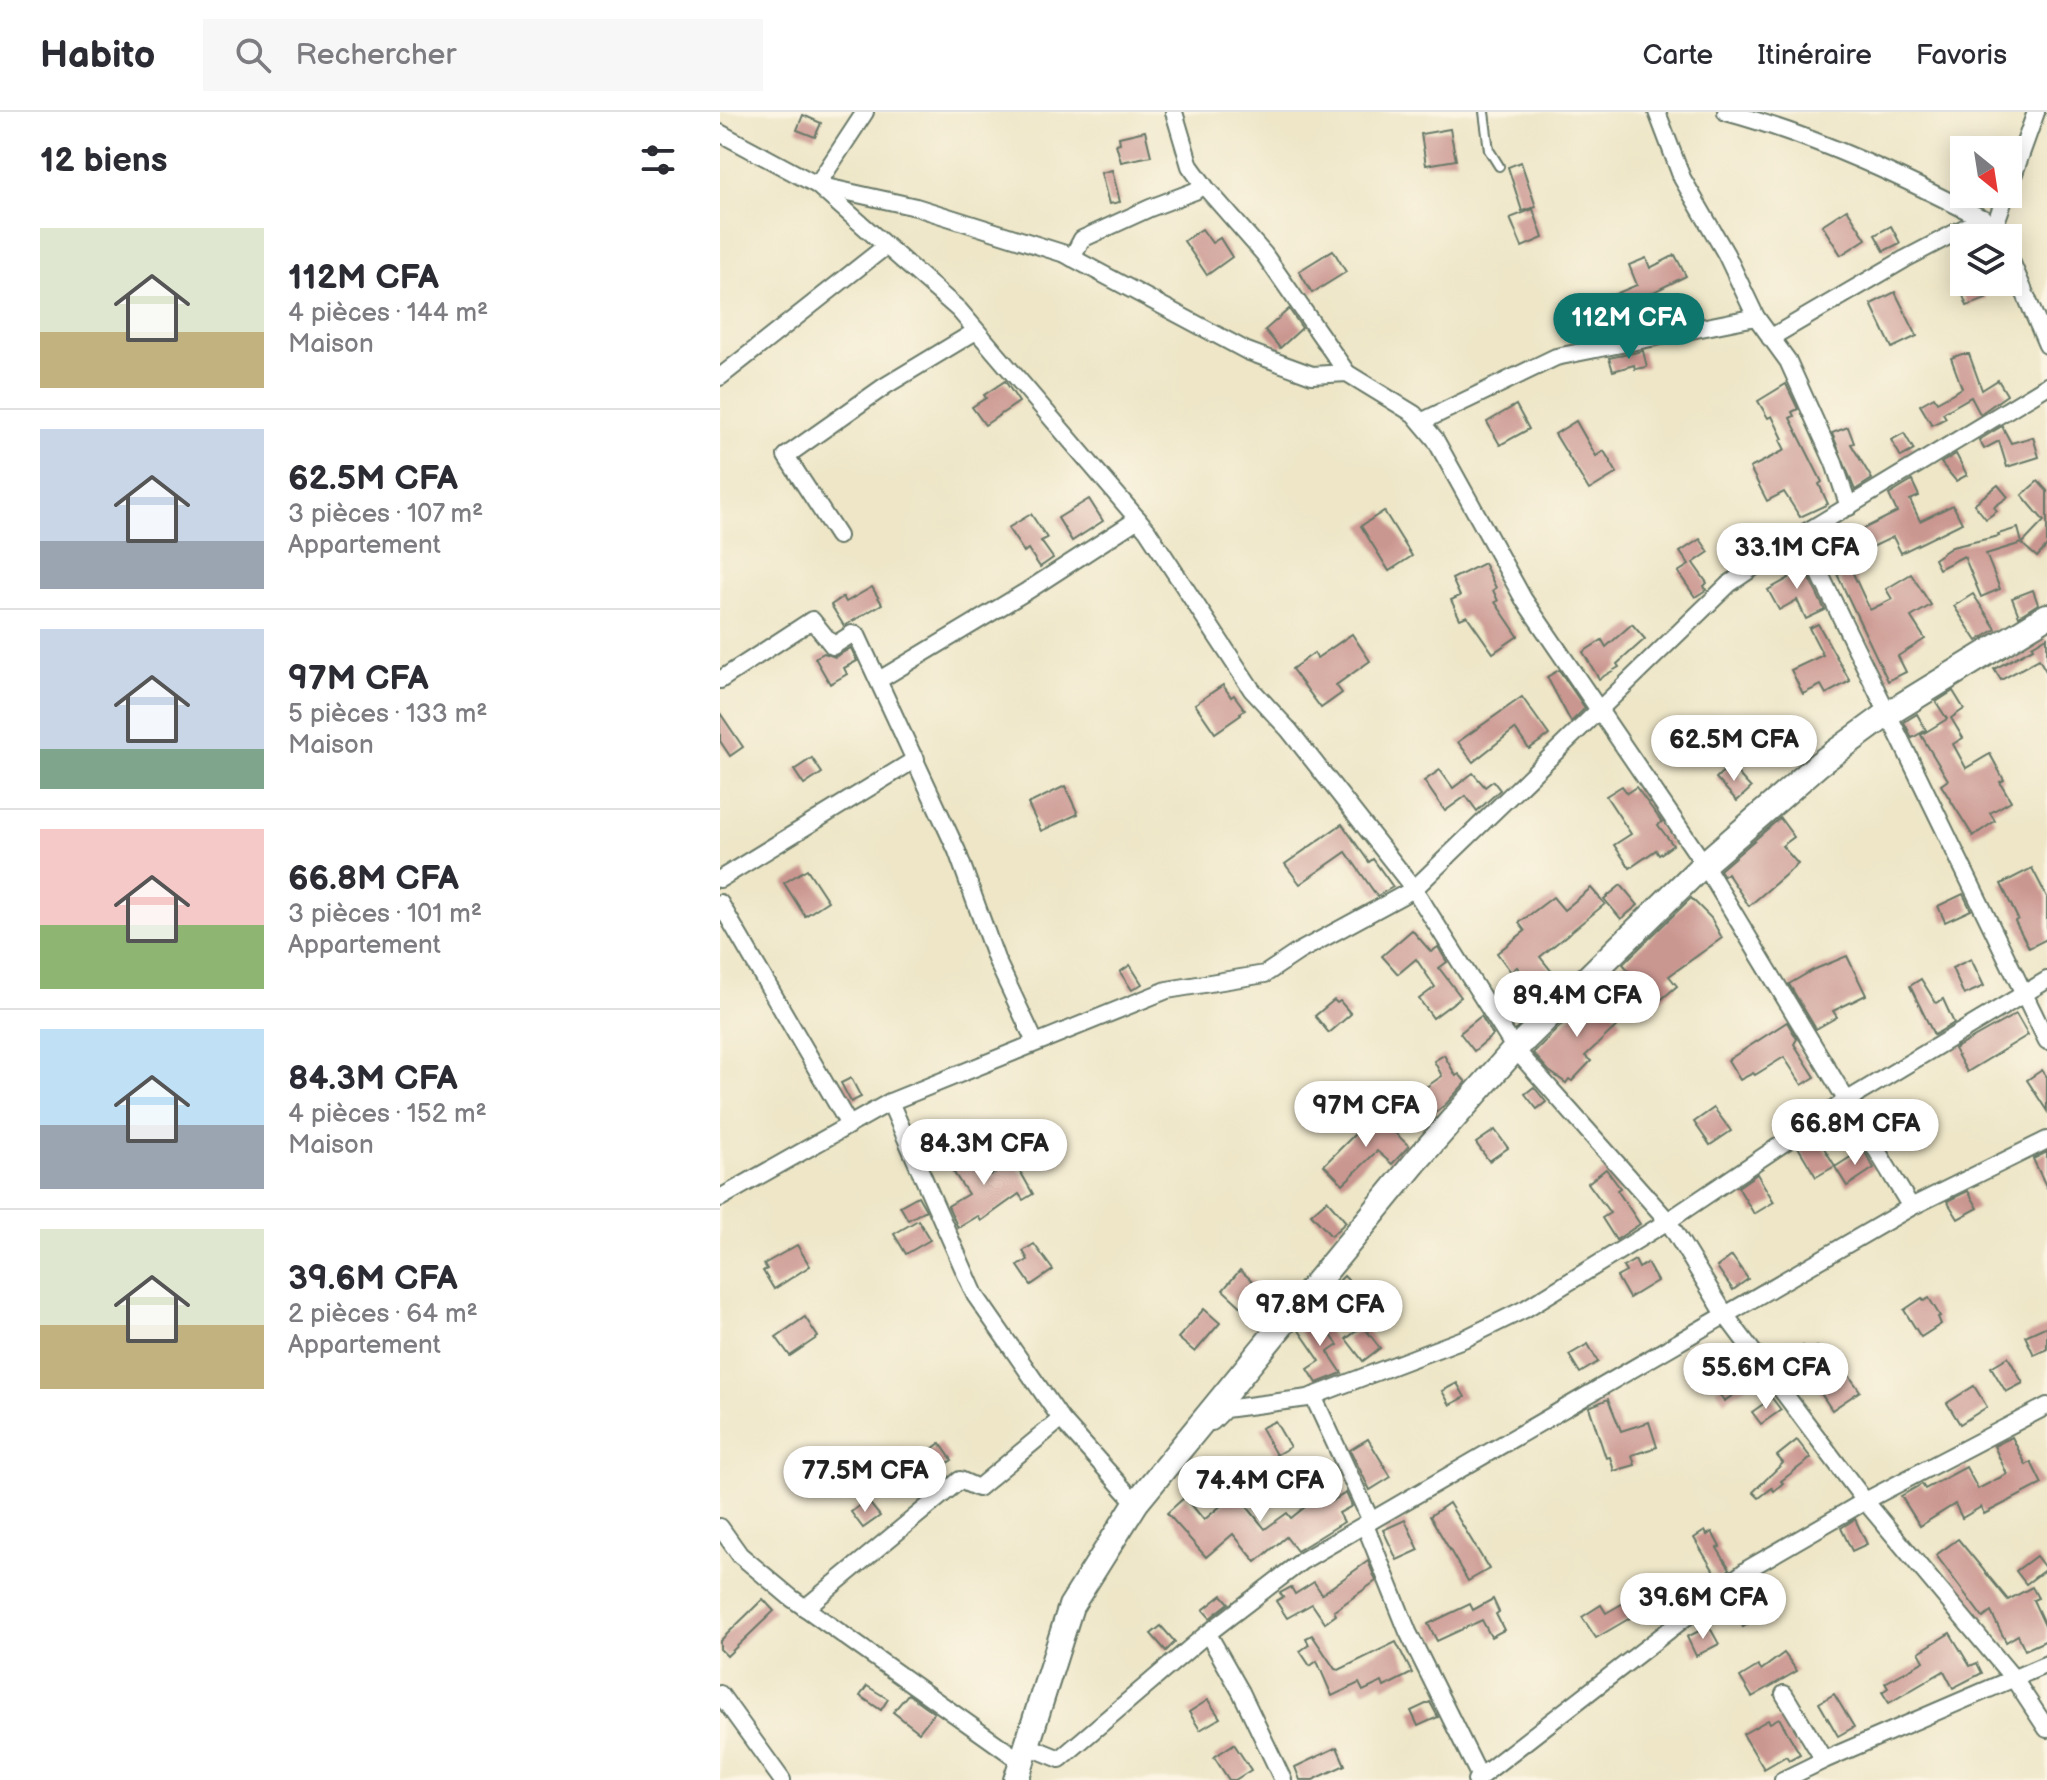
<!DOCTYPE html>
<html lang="fr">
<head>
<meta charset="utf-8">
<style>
	:root { --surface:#fff; --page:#f7f7f7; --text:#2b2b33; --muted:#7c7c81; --line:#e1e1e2; --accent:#0f766e }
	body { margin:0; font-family:"Balsamiq Sans",sans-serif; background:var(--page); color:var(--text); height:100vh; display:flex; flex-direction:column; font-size:30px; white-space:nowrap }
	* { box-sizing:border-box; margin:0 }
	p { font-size:26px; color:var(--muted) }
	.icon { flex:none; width:44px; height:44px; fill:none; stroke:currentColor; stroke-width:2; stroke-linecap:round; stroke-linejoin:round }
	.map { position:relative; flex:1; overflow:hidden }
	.sheet { display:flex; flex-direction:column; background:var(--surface); width:720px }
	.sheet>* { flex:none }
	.needle { width:52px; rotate:150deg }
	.controls { position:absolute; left:1230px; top:24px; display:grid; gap:16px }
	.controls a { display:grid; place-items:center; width:72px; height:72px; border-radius:0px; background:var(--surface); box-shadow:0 4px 20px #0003; font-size:40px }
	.price { position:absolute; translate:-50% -68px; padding:0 18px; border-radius:28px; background:#fff; color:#222; font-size:26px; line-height:52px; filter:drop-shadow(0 2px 4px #0008) }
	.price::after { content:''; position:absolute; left:50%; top:48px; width:24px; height:18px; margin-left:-12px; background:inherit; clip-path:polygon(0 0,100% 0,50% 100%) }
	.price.current { background:var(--accent); color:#fff }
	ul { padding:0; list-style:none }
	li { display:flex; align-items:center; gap:24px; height:200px; padding:0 40px }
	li+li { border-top:2px solid var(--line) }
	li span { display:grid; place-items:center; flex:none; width:224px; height:160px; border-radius:0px; color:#555 }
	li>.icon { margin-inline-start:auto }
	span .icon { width:96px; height:96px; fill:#fffc; stroke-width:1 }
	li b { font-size:34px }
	h2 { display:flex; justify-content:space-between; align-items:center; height:96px; padding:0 40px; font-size:34px }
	header { display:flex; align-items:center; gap:48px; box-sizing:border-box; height:112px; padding:0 40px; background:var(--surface); border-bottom:2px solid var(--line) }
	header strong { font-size:38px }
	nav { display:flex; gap:44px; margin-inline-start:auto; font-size:28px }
	.search { width:560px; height:72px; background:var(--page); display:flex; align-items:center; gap:20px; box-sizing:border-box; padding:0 28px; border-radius:0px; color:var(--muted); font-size:30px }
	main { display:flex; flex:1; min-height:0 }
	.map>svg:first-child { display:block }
</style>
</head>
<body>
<header>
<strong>Habito</strong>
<div class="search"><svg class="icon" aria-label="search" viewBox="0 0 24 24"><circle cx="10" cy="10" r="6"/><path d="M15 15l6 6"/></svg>Rechercher</div>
<nav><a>Carte</a><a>Itinéraire</a><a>Favoris</a></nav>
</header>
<main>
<section class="sheet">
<h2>12 biens<svg class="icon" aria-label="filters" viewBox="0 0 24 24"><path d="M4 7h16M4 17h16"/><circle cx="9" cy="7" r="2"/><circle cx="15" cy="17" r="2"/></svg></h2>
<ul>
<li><span style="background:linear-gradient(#dfe7d0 65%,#c2b280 0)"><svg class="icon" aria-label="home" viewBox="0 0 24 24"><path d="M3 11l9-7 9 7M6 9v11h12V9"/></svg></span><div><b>112M CFA</b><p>4 pièces · 144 m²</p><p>Maison</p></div></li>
<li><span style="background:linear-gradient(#c9d6e8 70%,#9aa5b1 0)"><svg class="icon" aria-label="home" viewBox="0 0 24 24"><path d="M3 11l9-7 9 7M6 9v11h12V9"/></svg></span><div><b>62.5M CFA</b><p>3 pièces · 107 m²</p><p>Appartement</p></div></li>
<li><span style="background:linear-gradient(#c9d6e8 75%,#7fa58c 0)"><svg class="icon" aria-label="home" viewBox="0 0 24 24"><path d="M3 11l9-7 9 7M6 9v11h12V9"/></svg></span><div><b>97M CFA</b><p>5 pièces · 133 m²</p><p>Maison</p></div></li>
<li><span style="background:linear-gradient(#f6c9c9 60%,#8fb573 0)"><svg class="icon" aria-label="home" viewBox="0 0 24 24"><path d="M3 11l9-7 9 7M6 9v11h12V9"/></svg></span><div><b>66.8M CFA</b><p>3 pièces · 101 m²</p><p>Appartement</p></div></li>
<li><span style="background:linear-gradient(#bfe0f5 60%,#9aa5b1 0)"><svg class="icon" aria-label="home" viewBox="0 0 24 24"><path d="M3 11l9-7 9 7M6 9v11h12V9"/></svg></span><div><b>84.3M CFA</b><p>4 pièces · 152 m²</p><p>Maison</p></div></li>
<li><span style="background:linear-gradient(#dfe7d0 60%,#c2b280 0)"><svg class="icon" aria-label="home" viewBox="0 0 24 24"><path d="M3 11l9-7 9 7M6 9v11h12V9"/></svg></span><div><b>39.6M CFA</b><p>2 pièces · 64 m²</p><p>Appartement</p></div></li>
</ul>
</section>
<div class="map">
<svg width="1327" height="1668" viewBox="0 0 1327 1668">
	<rect width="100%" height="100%" fill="#fcf5e5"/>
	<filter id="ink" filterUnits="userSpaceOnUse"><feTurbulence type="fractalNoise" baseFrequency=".0125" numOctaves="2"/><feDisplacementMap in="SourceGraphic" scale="16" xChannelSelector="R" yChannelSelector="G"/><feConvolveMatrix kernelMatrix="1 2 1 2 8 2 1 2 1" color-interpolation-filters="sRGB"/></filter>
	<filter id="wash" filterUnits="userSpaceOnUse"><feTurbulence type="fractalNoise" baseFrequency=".006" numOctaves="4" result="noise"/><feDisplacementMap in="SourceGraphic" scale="32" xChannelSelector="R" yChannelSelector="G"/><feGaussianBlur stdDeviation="1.8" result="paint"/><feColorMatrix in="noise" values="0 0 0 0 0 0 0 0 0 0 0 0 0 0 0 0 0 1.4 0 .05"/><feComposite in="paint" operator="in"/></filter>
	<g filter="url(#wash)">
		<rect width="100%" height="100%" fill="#eee6c7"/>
		<g id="blocks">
			<g fill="#ca9690">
				<polygon points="83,3 101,11 95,25 77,18"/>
				<polygon points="730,17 736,48 706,53 701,22"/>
				<polygon points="425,19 431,44 401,50 396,32 400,31 399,25"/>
				<polygon points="801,50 816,95 802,99 788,55"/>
				<polygon points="392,58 400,90 389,92 381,61"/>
				<polygon points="813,97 823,126 802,135 790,106"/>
				<polygon points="1127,97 1146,127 1121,143 1102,113"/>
				<polygon points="1171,114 1180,131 1164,139 1155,123"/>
				<polygon points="482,117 492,131 500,126 512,145 487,163 464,129"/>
				<polygon points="613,138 626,160 592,181 579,159"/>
				<polygon points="955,143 966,164 911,191 916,203 888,215 885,209 877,212 869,193 917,173 909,153 926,146 930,156"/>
				<polygon points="1238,170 1260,170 1266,187 1247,194"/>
				<polygon points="1175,180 1197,224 1172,236 1151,192"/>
				<polygon points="569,197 582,216 560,236 545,218"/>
				<polygon points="923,239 927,255 915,257 914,253 893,259 889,246"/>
				<polygon points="1242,242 1249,242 1262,278 1278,268 1287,283 1260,302 1251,285 1223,301 1226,306 1212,313 1200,293 1214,285 1217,290 1242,276 1231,246"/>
				<polygon points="285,269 299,290 265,313 252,295 266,286 264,283"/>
				<polygon points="1066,272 1078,297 1072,300 1074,304 1070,306 1102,370 1099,372 1108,392 1080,405 1064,380 1047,389 1030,356 1065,338 1060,328 1063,327 1052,304 1048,306 1038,289"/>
				<polygon points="796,293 809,317 780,333 767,310"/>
				<polygon points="856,309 876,344 884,339 897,361 869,378 835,322"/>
				<polygon points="1282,314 1291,331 1313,325 1319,345 1287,355 1279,329 1264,337 1259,328"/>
				<polygon points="1128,315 1134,331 1131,332 1152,367 1135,378 1112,321"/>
				<polygon points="1184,321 1194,338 1181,345 1171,328"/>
				<polygon points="1236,342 1247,363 1236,369 1221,351"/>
				<polygon points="1192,369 1199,384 1190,388 1200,409 1233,393 1242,411 1181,441 1173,425 1142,440 1131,423 1177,400 1169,383"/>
				<polygon points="1318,369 1327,379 1327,434 1317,445 1302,432 1324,409 1302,383"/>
				<polygon points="1278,373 1288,385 1274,395 1277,399 1266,407 1254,392"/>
				<polygon points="369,387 383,409 352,429 338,406"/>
				<polygon points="664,399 692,444 669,459 641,414"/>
				<polygon points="311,402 327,426 321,429 333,446 320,455 308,437 304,440 288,416"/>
				<polygon points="1298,416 1302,431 1266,442 1280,477 1261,485 1244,444 1219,457 1214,447 1232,435 1279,424 1278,422"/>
				<polygon points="980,427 989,440 973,451 987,471 984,474 986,478 975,485 958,460 969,453 960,440"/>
				<polygon points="1118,429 1150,498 1172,487 1166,477 1191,462 1211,493 1191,505 1205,527 1178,544 1186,560 1168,569 1117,462 1120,461 1107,435"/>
				<polygon points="1080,447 1105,498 1086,507 1077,488 1059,498 1048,478 1069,466 1064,454"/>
				<polygon points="764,451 776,476 773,478 778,489 775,490 798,524 773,541 747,504 740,507 731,488 740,484 732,467"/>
				<polygon points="152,475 162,492 124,514 111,493 123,485 126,490"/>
				<polygon points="1313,478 1318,492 1299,504 1292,486"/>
				<polygon points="1253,482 1276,517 1257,529 1234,494"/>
				<polygon points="912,512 925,527 897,552 899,555 879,567 863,540 882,528 886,535"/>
				<polygon points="1098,512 1130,569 1106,582 1101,573 1083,582 1071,558 1103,543 1089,516"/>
				<polygon points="632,522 650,549 616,573 622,581 601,596 572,557 594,541 597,546"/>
				<polygon points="1327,525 1327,561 1319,547 1281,568 1274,557 1313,536 1312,534"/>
				<polygon points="131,536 137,549 124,556 127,562 110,572 95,546 104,541 115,545"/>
				<polygon points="839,558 865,596 851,610 827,565"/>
				<polygon points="503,573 511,585 514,583 525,598 520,601 521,603 495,621 475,592"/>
				<polygon points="1233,579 1244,597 1231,606 1243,626 1233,632 1246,656 1270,642 1284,668 1280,670 1291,689 1270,701 1275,709 1253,724 1221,673 1228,668 1201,623 1227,607 1216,590"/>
				<polygon points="802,585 829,623 809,637 795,617 753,650 738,630"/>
				<polygon points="0,601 23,635 10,644 0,629"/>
				<polygon points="1197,602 1206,618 1192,626 1184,610"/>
				<polygon points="92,646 102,661 84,673 74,658"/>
				<polygon points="1010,653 1031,676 1017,689 996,666"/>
				<polygon points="720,658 733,676 753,661 765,675 773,669 780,678 757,699 746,684 725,699 704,669"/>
				<polygon points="345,674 358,702 321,719 308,692"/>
				<polygon points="902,674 907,681 916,675 942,710 938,713 953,733 939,743 936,738 910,756 894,733 911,722 886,684"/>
				<polygon points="1060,706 1074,725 1062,734 1078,752 1029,794 1007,761 1004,764 1000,758"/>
				<polygon points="622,712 649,750 653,747 673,775 657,784 626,740 580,772 565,752"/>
				<polygon points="1312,756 1327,785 1327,827 1309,836 1295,809 1298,807 1281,772"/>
				<polygon points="87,757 108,789 85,804 64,771"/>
				<polygon points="901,773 918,793 901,807 884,787"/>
				<polygon points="871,776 885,792 820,845 837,866 818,882 797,855 791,860 777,841 805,819 799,811 833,785 844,798"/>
				<polygon points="1243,782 1251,798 1225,810 1218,794"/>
				<polygon points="971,786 991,806 1002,826 949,864 957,874 937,891 903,852"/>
				<polygon points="692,818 711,840 718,835 727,850 719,856 741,885 713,906 699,887 715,875 696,847 678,862 662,844"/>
				<polygon points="1127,844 1146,883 1113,899 1117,905 1096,917 1069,872 1093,858"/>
				<polygon points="1251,847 1264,874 1244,883 1232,856"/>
				<polygon points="410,853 422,872 412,878 400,860"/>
				<polygon points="1201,867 1216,891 1223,887 1234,911 1214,923 1190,874"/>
				<polygon points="875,880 902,909 865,944 871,949 852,969 849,967 846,971 829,959 813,941"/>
				<polygon points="614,888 617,891 620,889 631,902 609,921 595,904"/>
				<polygon points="1296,902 1308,923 1247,960 1234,937"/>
				<polygon points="761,904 773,923 754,939 740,921"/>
				<polygon points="1067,910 1077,927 1074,932 1095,965 1082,973 1064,945 1035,963 1033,961 1020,968 1008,948"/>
				<polygon points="724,943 736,964 739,962 746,970 726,992 709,1006 693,984 722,964 714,949"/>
				<polygon points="1322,958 1327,965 1327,999 1307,968"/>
				<polygon points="131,966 141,985 131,990 121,971"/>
				<polygon points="814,975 826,990 817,997 805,982"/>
				<polygon points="994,996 1011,1019 990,1033 974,1010"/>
				<polygon points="655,1002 689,1034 672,1052 657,1039 623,1072 604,1053"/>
				<polygon points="775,1018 788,1036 769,1049 756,1031"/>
				<polygon points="1096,1023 1115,1054 1096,1065 1078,1035"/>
				<polygon points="252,1033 271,1063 295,1050 313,1082 303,1088 299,1082 261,1109 258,1104 238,1116 228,1094 248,1082 226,1049"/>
				<polygon points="1143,1037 1154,1056 1127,1074 1115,1055"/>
				<polygon points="1327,1040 1327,1076 1313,1047"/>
				<polygon points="886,1057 900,1076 897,1078 920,1112 896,1128 882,1106 890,1101 868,1071"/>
				<polygon points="1037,1062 1054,1090 1034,1102 1018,1075"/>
				<polygon points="1248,1079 1258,1096 1238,1107 1227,1089"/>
				<polygon points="198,1084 206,1098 188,1108 180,1094"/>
				<polygon points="607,1088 626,1110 611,1124 591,1102"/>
				<polygon points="198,1108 210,1128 186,1142 174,1122"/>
				<polygon points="314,1132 333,1158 311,1173 298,1154 308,1148 303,1139"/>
				<polygon points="77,1133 90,1154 54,1177 43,1159 47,1157 44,1152"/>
				<polygon points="1012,1144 1028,1167 1013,1178 997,1155"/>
				<polygon points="915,1148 919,1156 927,1151 937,1169 909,1186 897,1165 906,1160 903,1155"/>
				<polygon points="520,1158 546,1181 528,1201 503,1178"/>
				<polygon points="624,1164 639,1179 622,1197 606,1182"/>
				<polygon points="1202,1186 1204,1189 1209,1186 1220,1204 1218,1205 1221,1212 1201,1225 1184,1198"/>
				<polygon points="484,1197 500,1211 475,1240 458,1226"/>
				<polygon points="593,1198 618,1233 608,1240 622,1261 597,1271 588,1257 600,1249 578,1217"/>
				<polygon points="85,1205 98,1225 70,1244 56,1225"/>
				<polygon points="643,1214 660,1236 643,1249 626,1227"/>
				<polygon points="1327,1214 1327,1237 1314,1243 1305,1224"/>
				<polygon points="868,1232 878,1250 860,1261 849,1243"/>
				<polygon points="1083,1234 1088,1241 1097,1235 1116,1264 1125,1258 1140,1279 1112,1298 1088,1262 1077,1269 1063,1248"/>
				<polygon points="1288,1245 1303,1271 1286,1280 1271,1255"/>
				<polygon points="1027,1256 1036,1268 1004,1289 996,1277"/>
				<polygon points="737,1271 745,1285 730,1293 722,1279"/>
				<polygon points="1254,1274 1267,1295 1240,1312 1227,1291"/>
				<polygon points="1052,1286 1061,1298 1041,1312 1032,1300"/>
				<polygon points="888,1287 901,1319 929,1310 937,1335 912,1343 915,1353 894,1359 890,1345 886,1346 869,1295"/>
				<polygon points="555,1309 570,1335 556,1343 541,1316"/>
				<polygon points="1292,1325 1306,1353 1311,1350 1322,1372 1264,1402 1261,1395 1242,1406 1235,1392 1200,1414 1181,1384 1202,1372 1205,1377 1246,1355 1258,1377 1287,1362 1274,1334"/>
				<polygon points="648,1327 671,1365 650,1378 630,1338"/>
				<polygon points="1077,1328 1091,1346 1061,1369 1063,1371 1054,1379 1052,1376 1039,1386 1033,1380 1063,1351 1057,1344"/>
				<polygon points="220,1331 232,1348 211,1362 200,1346"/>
				<polygon points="604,1374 612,1389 626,1381 632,1394 619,1401 624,1410 577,1439 566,1425 536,1450 513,1422 486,1445 447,1401 465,1385 484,1408 516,1381 545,1417 567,1401 571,1406 590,1391 586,1384"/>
				<polygon points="147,1388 160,1404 143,1416 131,1400"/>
				<polygon points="729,1391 769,1457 748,1469 710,1404"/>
				<polygon points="1135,1407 1147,1432 1132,1439 1121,1416"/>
				<polygon points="685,1408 699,1438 677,1448 663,1418"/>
				<polygon points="985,1419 987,1423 992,1420 1000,1435 997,1436 1010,1457 998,1466 974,1426"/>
				<polygon points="1238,1427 1288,1488 1312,1475 1318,1486 1313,1488 1327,1518 1327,1528 1305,1538 1298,1523 1286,1530 1271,1500 1263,1506 1216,1443"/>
				<polygon points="1316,1444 1326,1457 1306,1472 1296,1459"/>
				<polygon points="648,1449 656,1469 614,1499 616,1503 605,1511 592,1492 567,1506 556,1489 563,1485 560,1481 571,1475 575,1482 594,1470 602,1482"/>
				<polygon points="502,1483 509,1491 490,1506 483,1498"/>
				<polygon points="1033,1483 1044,1501 1023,1515 1012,1496"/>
				<polygon points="914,1485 922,1499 876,1526 862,1505 881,1493 886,1501"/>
				<polygon points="43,1487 54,1499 7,1544 0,1537 0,1529"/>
				<polygon points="773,1487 779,1500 776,1502 784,1518 771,1525 762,1508 717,1529 708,1512 750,1492 753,1498"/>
				<polygon points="441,1514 455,1530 446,1539 431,1522"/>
				<polygon points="989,1514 999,1532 976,1544 967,1525"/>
				<polygon points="1230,1521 1250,1554 1257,1551 1262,1561 1233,1576 1224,1559 1169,1591 1162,1580 1168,1576 1165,1571 1204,1549 1199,1540"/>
				<polygon points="592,1523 615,1557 619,1558 676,1530 692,1561 664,1575 662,1570 643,1579 639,1571 612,1584 597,1549 590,1554 580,1539 589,1533 586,1526"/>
				<polygon points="1064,1541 1077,1559 1032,1585 1020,1565 1038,1554 1041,1558"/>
				<polygon points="147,1574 168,1587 161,1598 140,1584"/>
				<polygon points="188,1582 214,1601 199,1620 173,1600"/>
				<polygon points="1114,1582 1134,1615 1118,1624 1099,1591"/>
				<polygon points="488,1588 500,1606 480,1618 469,1600"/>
				<polygon points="710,1590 718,1605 698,1614 691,1599"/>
				<polygon points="1059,1606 1080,1642 1069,1648 1066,1644 1044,1657 1023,1622 1048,1608 1050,1611"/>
				<polygon points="514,1632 531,1658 515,1668 509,1668 494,1645"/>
				<polygon points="617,1635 625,1653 593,1668 580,1668 575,1655"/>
			</g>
		</g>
	</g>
	<g filter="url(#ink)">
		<use href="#blocks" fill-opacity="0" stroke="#677867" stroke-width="2"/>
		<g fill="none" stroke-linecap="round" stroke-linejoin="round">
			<g stroke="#677867" stroke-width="12">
				<polyline id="lane" points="764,0 769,38 779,54"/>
			</g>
			<g stroke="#677867" stroke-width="20">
				<g id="street">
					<polyline points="145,0 97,73 196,95 345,142 527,239 592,263 627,261 694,302 715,327 804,488 984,752 1191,1095"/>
					<polyline points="454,0 470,54 486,76 544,142 627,261"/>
					<polyline points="937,0 962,66 1006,142 1036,205 1068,249 1114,351 1129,395"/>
					<path d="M1006,0C1099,25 1189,68 1275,113L1281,126"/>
					<polyline points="0,21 97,73 239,198 427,418 532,578 569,618 694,777 795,937 948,1109 1006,1204 1145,1389 1294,1567 1327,1617"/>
					<polyline points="1288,78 1316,0"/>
					<polyline points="1275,113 1286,82"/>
					<polyline points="1288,142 1327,233"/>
					<polyline points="352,146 362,127 430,96 475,79 483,72"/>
					<polyline points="1050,226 1185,147 1263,106"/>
					<polyline points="0,265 166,134"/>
					<polyline points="701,310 836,245 1036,205"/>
					<polyline points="1081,423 1327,929"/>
					<polyline points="118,424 66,344 165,274 256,219"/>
					<polyline points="0,568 92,508 113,534 132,522 137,523 237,739 276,847 315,930"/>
					<polyline points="159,568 307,479 418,407"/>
					<polyline points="0,767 196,647"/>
					<polyline points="0,791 128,1011"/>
					<polyline points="170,990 255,1183 341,1307 416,1391"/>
					<polyline points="0,1086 170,990 447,878 545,862 578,840 694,777 1009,472 1081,423 1327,274"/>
					<polyline points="593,1284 651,1409"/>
					<polyline points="492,1310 505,1297 588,1286 746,1226 805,1197 948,1109 1126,989 1327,868"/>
					<polyline points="645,1413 688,1520 760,1665"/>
					<polyline points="0,1415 20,1443 70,1485 302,1650"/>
					<polyline points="85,1496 240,1368 258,1376 341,1307"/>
					<polyline points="488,1522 521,1580 563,1668"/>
					<polyline points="0,1582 62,1668"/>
					<polyline points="1064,1582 1104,1648"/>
					<polyline points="308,1634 340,1647 483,1525 582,1449 1191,1095 1327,1028"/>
					<polyline points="756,1668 1028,1457 1145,1389 1327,1294"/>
					<polyline points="1063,1668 1104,1648 1327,1552"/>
				</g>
			</g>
			<g stroke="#677867" stroke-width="28">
				<polyline id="secondary" points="296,1668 351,1494 416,1391 697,1048 795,937 984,752 1099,652 1166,603 1327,504"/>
			</g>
			<use href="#lane" stroke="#fff" stroke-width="8"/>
			<use href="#street" stroke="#fff" stroke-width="16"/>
			<use href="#secondary" stroke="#fff" stroke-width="24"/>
		</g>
	</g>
</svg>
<div class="controls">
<a><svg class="needle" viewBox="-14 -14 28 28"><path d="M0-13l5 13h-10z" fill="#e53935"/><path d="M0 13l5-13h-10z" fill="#7c7c81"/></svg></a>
<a><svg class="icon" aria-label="layers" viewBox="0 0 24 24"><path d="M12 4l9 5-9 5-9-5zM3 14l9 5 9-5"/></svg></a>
</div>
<b class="price current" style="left:909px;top:249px">112M CFA</b>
<b class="price" style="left:1077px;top:479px">33.1M CFA</b>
<b class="price" style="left:1014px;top:671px">62.5M CFA</b>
<b class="price" style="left:857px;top:927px">89.4M CFA</b>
<b class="price" style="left:646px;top:1037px">97M CFA</b>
<b class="price" style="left:1135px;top:1055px">66.8M CFA</b>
<b class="price" style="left:264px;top:1075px">84.3M CFA</b>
<b class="price" style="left:600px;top:1236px">97.8M CFA</b>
<b class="price" style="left:1046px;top:1299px">55.6M CFA</b>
<b class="price" style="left:145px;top:1402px">77.5M CFA</b>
<b class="price" style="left:540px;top:1412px">74.4M CFA</b>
<b class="price" style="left:983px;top:1529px">39.6M CFA</b>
</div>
</main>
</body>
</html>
